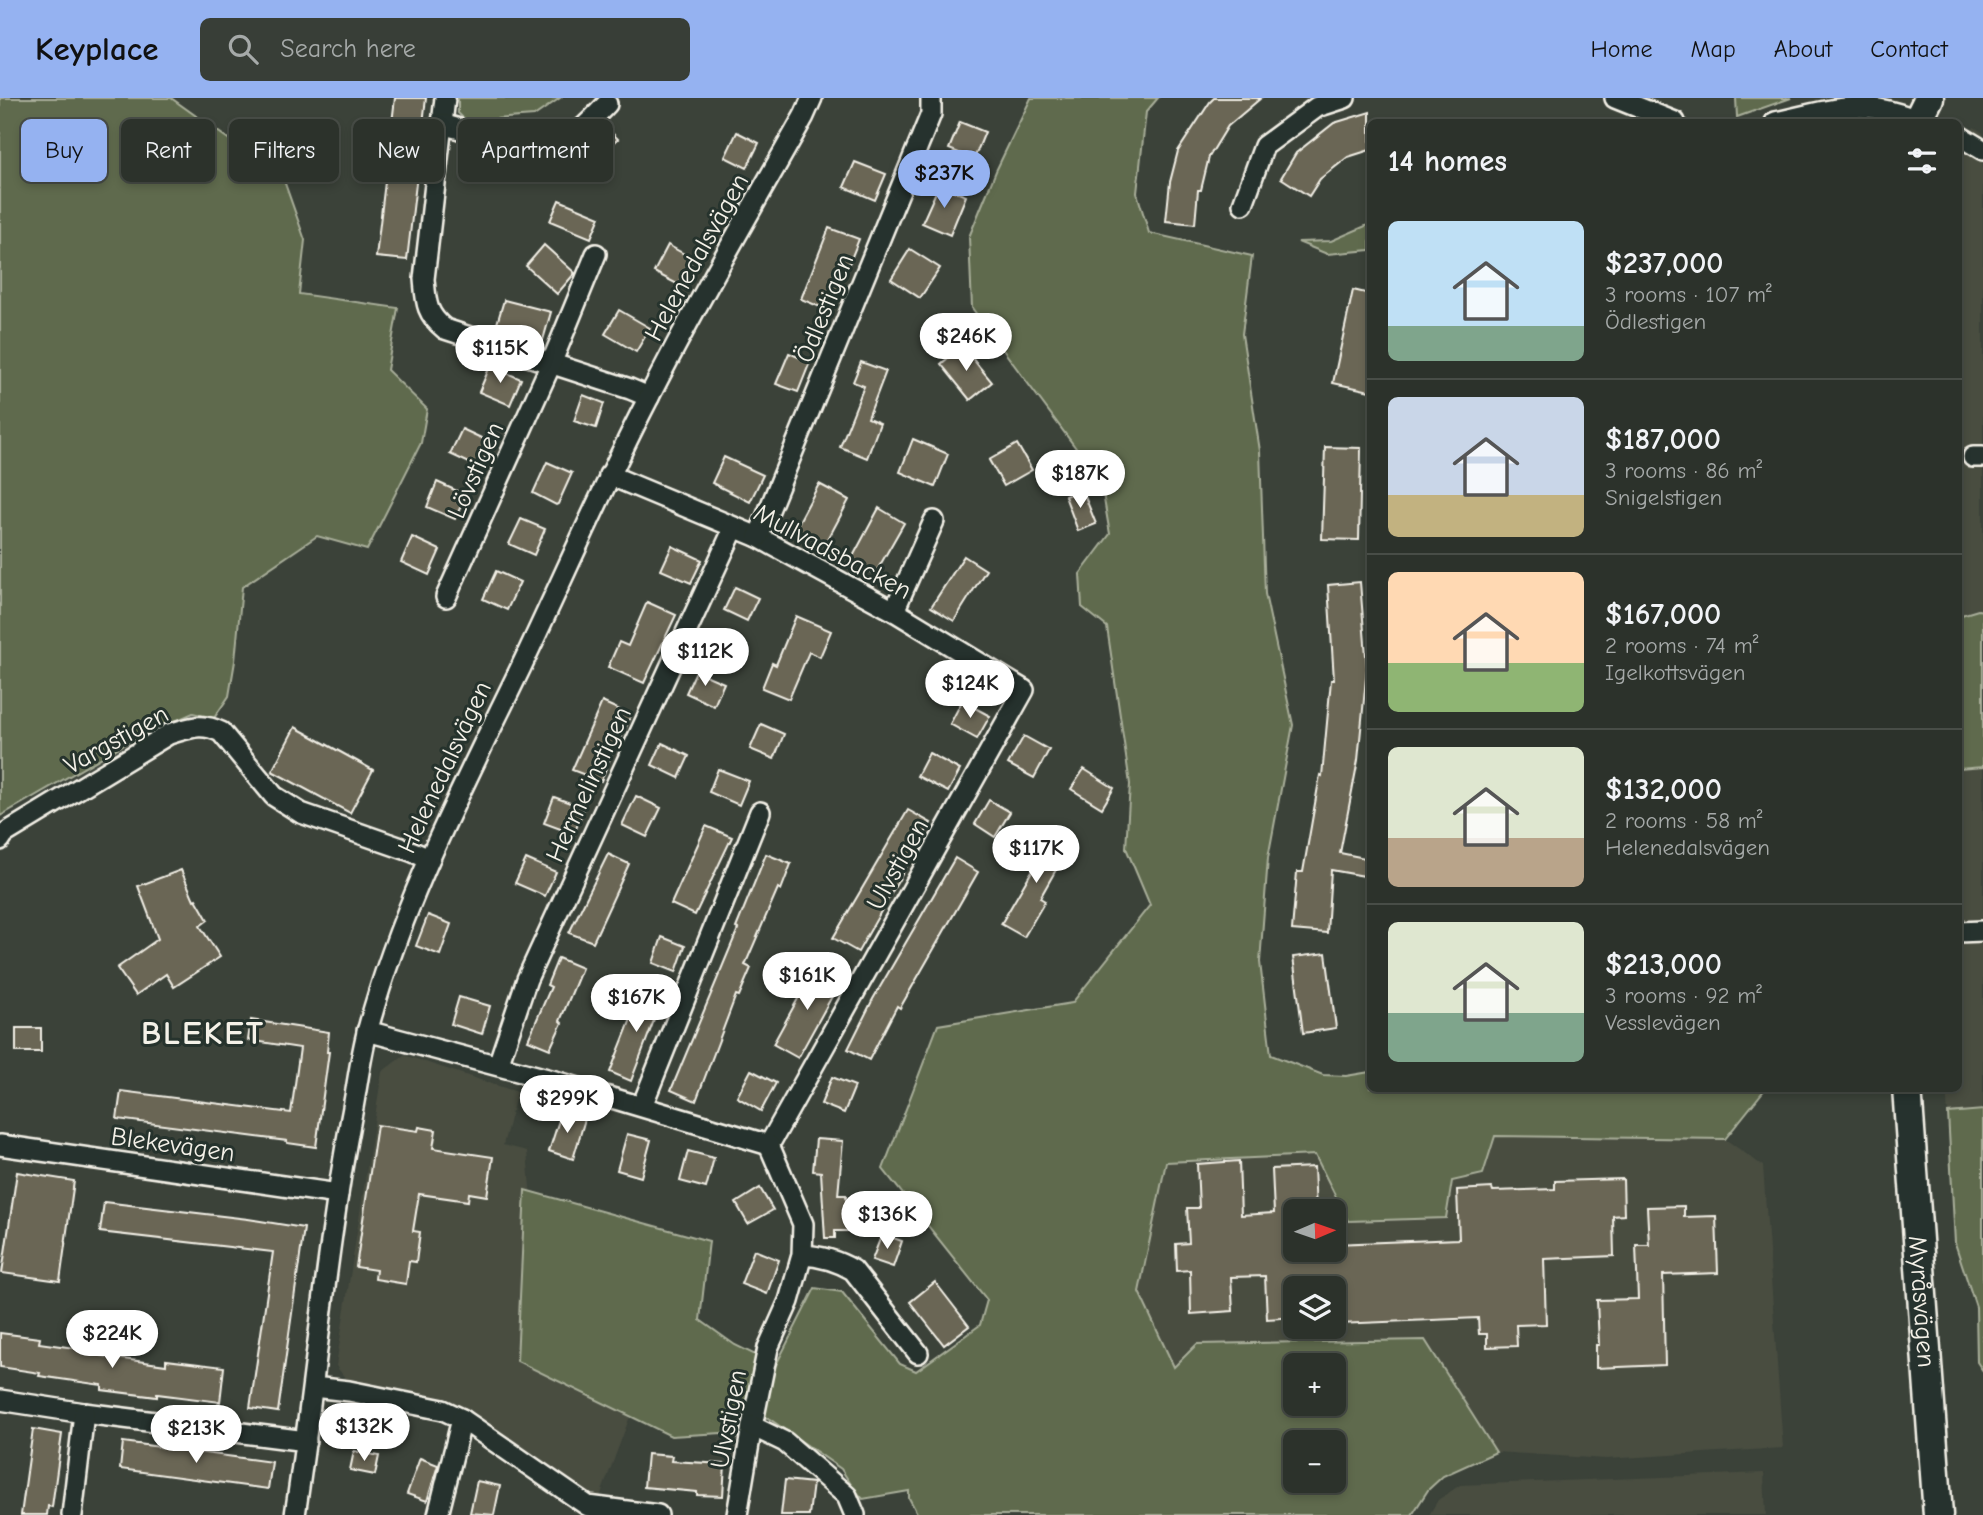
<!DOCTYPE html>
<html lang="en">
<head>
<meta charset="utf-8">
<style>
	:root { --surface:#2c322b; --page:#383e37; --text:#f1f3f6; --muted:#a6aaa9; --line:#484d47; --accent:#95b2f1 }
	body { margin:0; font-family:"Comic Neue",sans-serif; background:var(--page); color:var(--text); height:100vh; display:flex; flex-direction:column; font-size:26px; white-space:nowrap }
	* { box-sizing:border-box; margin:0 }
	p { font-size:23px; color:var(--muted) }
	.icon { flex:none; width:38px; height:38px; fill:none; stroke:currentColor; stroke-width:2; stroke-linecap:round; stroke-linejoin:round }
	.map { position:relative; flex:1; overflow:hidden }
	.panel { position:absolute; left:1367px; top:21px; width:595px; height:973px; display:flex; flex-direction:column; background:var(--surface); border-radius:10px; box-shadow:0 4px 10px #0003,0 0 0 2px var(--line) }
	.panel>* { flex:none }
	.banner { position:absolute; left:21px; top:21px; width:665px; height:63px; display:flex; gap:14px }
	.needle { width:46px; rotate:88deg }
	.buttons { position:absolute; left:1283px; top:1101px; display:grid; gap:14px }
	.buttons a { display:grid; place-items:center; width:63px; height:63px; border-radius:10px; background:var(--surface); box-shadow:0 4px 10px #0003,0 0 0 2px var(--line); font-size:35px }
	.price { position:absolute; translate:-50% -60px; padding:0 16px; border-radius:24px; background:#fff; color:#222; font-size:23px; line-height:46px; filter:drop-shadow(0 2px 4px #0008) }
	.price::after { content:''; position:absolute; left:50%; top:42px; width:21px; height:16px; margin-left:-10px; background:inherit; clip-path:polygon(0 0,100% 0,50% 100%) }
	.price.selected { background:var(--accent); color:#111 }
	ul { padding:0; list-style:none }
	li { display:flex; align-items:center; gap:21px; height:175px; padding:0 21px }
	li+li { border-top:2px solid var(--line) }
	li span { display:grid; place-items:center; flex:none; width:196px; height:140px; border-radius:10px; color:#555 }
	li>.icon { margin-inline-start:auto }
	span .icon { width:84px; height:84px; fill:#fffc; stroke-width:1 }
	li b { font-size:30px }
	h2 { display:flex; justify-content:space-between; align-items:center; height:84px; padding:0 21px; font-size:30px }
	.chip { padding:0 24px; border-radius:10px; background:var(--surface); box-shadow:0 4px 10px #0003,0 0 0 2px var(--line); font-size:24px; line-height:63px }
	.chip.selected { background:var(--accent); color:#111 }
	header { display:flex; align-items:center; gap:42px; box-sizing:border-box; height:98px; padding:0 35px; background:var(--accent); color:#111 }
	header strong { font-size:33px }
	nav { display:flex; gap:38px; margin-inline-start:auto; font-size:24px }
	.search { width:490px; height:63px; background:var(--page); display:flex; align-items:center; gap:18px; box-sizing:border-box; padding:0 24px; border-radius:10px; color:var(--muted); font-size:26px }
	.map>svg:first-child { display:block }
</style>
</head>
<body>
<header>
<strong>Keyplace</strong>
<div class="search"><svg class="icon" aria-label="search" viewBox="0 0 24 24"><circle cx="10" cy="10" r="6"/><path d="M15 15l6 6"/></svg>Search here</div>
<nav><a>Home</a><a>Map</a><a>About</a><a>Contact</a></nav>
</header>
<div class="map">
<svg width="1983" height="1417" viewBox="0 0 1983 1417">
	<rect width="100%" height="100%" fill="#3b4239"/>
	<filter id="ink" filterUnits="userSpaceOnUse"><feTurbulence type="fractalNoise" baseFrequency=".0143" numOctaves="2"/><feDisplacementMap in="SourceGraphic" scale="14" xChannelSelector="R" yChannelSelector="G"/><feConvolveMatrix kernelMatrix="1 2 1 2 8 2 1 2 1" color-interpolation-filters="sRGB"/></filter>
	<g filter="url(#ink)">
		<g fill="#494d41" fill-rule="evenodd">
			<polygon points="1974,29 1983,35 1983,1012 1948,1015 1946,991 1958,990 1958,69"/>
			<polygon points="404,957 517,994 503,1047 527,1053 539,1200 632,1313 598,1404 567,1395 448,1302 349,1285 336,1268 382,974"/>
			<path d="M1495,1038L1725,1041L1763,1068L1783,1350L1606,1361L1496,1354L1425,1242L1174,1270L1139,1194L1166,1064L1316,1057L1348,1123L1446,1120L1452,1083L1483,1076ZM1295,1113H1334V1152H1295ZM1295,1190H1334V1228H1295Z"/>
			<polygon points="1764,1375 1766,1417 1429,1417 1438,1402 1460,1387"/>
		</g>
		<g fill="#5e6b4d" stroke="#a9ae9a" stroke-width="2" fill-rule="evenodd">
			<polygon points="0,0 171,0 283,80 305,142 299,196 398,210 387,272 427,311 421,345 367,452 317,438 242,489 235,563 229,598 214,620 193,615 130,643 0,718"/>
			<polygon points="458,0 560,0 534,18 469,23 463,20 458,15"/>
			<path d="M1031,0H1158L1146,14L1137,95L1149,135L1252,158L1242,236L1260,353L1265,496L1293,627L1268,760L1260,864L1271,957L1323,977L1346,978L1370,974V990H1560L1569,993L1571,990L1765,991L1725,1041L1495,1038L1483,1076L1452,1083L1446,1120L1348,1123L1315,1057L1166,1064L1139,1194L1174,1269L1197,1246L1425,1242L1496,1354L1443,1378L1428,1392L1412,1417H918L909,1400V1393L863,1401L854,1391L841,1371L768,1320L744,1314L739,1334L671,1338L517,1263L525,1092L709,1143L700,1222L735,1247L776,1267L815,1190L842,1194L900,1266L916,1273L980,1227L987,1202L883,1071L938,927L1072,905L1150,807L1126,750L1130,686L1107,529L1082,509L1080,476L1110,436L1101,384L972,210L969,139L996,73ZM1295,1267H1334V1306H1295ZM1295,1344H1334V1382H1295Z"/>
			<polygon points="1736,0 1791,0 1737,19"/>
			<polygon points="1370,126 1370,152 1327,156 1298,144 1331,143"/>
			<polygon points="1978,512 1983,513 1983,669 1959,671 1958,518"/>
			<polygon points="1983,1012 1983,1273 1977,1264 1976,1209 1955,1145 1948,1015"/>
		</g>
		<g fill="#6b6654" stroke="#f4f1e8" stroke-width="2">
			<polygon points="395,0 426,0 407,162 376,159"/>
			<polygon points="1214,0 1261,0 1228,28 1209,59 1201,92 1198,92 1195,126 1166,123 1170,84 1178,53 1210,4"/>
			<polygon points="1370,14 1370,52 1348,59 1320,81 1309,98 1281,80 1296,55 1334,25"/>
			<polygon points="960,24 985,34 974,61 949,51"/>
			<polygon points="604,27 618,41 598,60 584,46"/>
			<polygon points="737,34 759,45 747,70 725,59"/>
			<polygon points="484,53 503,66 489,86 470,72"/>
			<polygon points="855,64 886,76 875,102 844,89"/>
			<polygon points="939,87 966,98 950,137 922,125"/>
			<polygon points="559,102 600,119 591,140 550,123"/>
			<polygon points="829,130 859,141 830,213 801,201"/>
			<polygon points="544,147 575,175 557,196 526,168"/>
			<polygon points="668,147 693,161 679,187 654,174"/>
			<polygon points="910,151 940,170 920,200 891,181"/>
			<polygon points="1353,192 1370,196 1370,293 1333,285"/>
			<polygon points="504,202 551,214 543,242 496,229"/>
			<polygon points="619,212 650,230 636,254 605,236"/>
			<polygon points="962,248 992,284 970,302 941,266"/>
			<polygon points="789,255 810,264 798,294 776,286"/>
			<polygon points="861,264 886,273 868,320 880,325 867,360 840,349 864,288 853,284"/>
			<polygon points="490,268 521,281 510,307 479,294"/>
			<polygon points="583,297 604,305 596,330 574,323"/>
			<polygon points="462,331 492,345 480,370 450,356"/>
			<polygon points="913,341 948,356 935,389 900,374"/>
			<polygon points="1017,346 1032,372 1004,388 989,362"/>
			<polygon points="1325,349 1361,350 1359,442 1322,441"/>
			<polygon points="724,359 763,377 750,404 712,385"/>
			<polygon points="547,364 572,375 558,406 556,407 533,395"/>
			<polygon points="437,384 466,397 455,421 427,409"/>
			<polygon points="819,386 849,402 825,447 795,431"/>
			<polygon points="1082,391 1096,426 1078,433 1065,398"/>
			<polygon points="879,410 904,425 875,476 851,462"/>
			<polygon points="521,421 545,431 534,457 509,446"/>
			<polygon points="412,439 440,452 429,477 401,464"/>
			<polygon points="672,448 702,462 691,485 661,472"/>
			<polygon points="964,458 986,472 954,523 931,509"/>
			<polygon points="496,473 520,484 507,512 483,501"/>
			<polygon points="1360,484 1367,570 1358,662 1340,755 1370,761 1370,779 1331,772 1327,835 1292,832 1297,774 1303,774 1320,677 1322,678 1331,582 1334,582 1328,487"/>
			<polygon points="735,489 758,500 747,523 724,512"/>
			<polygon points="647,504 676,517 644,585 608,569 619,544 628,548"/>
			<polygon points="796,518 831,533 820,559 809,554 789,601 762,590 772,565 776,567"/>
			<polygon points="696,573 724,585 714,608 686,595"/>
			<polygon points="962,603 990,618 977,641 950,626"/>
			<polygon points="602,604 631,617 621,640 618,639 601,683 572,672"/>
			<polygon points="761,626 784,636 774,661 750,651"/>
			<polygon points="295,629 373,672 350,715 272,673"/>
			<polygon points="1024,638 1049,652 1034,680 1008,666"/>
			<polygon points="662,645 689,658 679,680 652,667"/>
			<polygon points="929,655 960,672 948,694 917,678"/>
			<polygon points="718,671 749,683 739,707 709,694"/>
			<polygon points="1084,671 1114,690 1102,710 1071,691"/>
			<polygon points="636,698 661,710 647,739 622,727"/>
			<polygon points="554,699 584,710 574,736 544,725"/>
			<polygon points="989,702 1010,714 995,739 975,726"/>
			<polygon points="908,712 931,725 858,854 833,840"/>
			<polygon points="706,728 732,739 695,817 671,806"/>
			<polygon points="1047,734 1070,747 1040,800 1045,803 1024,839 1001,826 1036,766 1030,762"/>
			<polygon points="608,756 629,766 593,844 569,835"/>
			<polygon points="766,756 791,766 781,792 778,790 745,867 751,870 739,898 736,897 696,1003 671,992 738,831 736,830"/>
			<polygon points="955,760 978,774 900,910 897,908 869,962 848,951 873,901"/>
			<polygon points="526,761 556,774 545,798 515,785"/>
			<polygon points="181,772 194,802 196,801 208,822 200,828 220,859 174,889 166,876 136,897 117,870 158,841 138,788"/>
			<polygon points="428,817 451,826 440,857 416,848"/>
			<polygon points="662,839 685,848 676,874 653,865"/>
			<polygon points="1326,855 1336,930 1303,935 1293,859"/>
			<polygon points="558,860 582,870 560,923 562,925 550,951 528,942 551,889 547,887"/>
			<polygon points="816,868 841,882 798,960 773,946"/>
			<polygon points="638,892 662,901 631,983 610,974 631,921 627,920"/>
			<polygon points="459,899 490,908 482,936 451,926"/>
			<polygon points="251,922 329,934 327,954 329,954 316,1049 287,1045 287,1043 117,1021 121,993 291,1015 300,950 248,942"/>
			<rect x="16" y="930" width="25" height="24"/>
			<polygon points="751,972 776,985 761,1013 737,999"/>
			<polygon points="832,979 855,988 844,1015 821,1006"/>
			<polygon points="562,1013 585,1021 573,1061 549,1053"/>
			<polygon points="377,1027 418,1033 419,1029 436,1032 433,1050 493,1059 487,1098 469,1095 468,1103 419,1096 413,1133 420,1134 416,1164 409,1163 406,1186 375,1181 376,1172 356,1169"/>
			<polygon points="627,1036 651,1042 641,1079 617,1072"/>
			<polygon points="816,1041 843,1043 838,1097 846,1097 848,1133 835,1133 835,1140 825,1140 821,1074 813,1073"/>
			<polygon points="688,1053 714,1060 706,1090 680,1083"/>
			<polygon points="1239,1063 1241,1117 1274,1115 1272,1071 1314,1069 1316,1113 1295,1113 1295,1152 1334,1152 1334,1146 1459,1141 1457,1092 1492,1090 1493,1093 1555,1091 1555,1083 1623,1081 1624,1117 1613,1118 1614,1158 1544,1161 1546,1226 1516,1227 1517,1248 1487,1249 1487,1236 1479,1236 1478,1220 1338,1226 1337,1190 1295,1190 1295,1219 1267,1221 1265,1178 1231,1179 1233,1213 1191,1216 1190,1172 1177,1173 1176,1146 1189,1145 1187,1110 1199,1110 1197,1066"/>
			<polygon points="17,1074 74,1083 60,1183 2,1175"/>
			<polygon points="760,1090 773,1112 748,1126 736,1105"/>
			<polygon points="104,1104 248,1121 304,1130 278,1314 250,1310 273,1154 100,1134"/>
			<polygon points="1684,1108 1684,1119 1716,1118 1718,1175 1663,1177 1665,1267 1596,1270 1596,1247 1599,1247 1597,1202 1638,1201 1636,1147 1649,1147 1647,1109"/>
			<polygon points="882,1136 902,1143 893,1169 872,1162"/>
			<polygon points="754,1152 779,1162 767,1196 741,1186"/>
			<polygon points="935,1184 969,1228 944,1247 910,1204"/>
			<polygon points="0,1235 40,1240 39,1245 103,1254 102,1258 166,1267 166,1262 224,1269 220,1304 157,1296 157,1299 102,1292 102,1287 39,1278 40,1275 0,1269"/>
			<polygon points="33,1331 62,1336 52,1409 48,1408 47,1417 21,1417"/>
			<polygon points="123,1344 272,1364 268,1391 120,1371"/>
			<polygon points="354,1353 379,1358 375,1377 350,1372"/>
			<polygon points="647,1356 672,1358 671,1363 725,1366 723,1398 697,1397 697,1394 644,1389"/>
			<polygon points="420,1360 438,1367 427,1403 407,1396"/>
			<polygon points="785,1382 813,1385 809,1417 781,1417"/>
			<polygon points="477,1383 500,1388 494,1417 470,1415"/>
		</g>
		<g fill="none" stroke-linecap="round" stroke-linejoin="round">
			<g stroke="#f4f1e8" stroke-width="24">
				<g id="street">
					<path d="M445,0L424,181C426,204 426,216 445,231L630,291L649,299"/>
					<polyline points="1615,0 1675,24"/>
					<path d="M1775,24C1806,18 1840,6 1872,10C1891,12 1908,19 1925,24"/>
					<path d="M441,26C470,33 536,57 563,45C579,37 594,19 607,6"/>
					<polyline points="1958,37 1983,52"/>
					<polyline points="1243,106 1264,48 1317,9 1345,0"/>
					<polyline points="1973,359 1983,359"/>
					<polyline points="609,377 758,439 894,513 1024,592 769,1047 803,1126 802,1157 789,1203 768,1250 752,1328 737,1417"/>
					<polyline points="758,439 931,16 931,0"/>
					<polyline points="446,499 551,266 596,156"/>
					<polyline points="894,513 934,423"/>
					<path d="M0,742L4,736L169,636C190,630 201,624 221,634L274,698L301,715L413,754L429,761"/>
					<polyline points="1958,834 1983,833"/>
					<polyline points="367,933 555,983 769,1047"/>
					<polyline points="498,967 527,881 734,430"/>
					<polyline points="642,1008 760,714"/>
					<polyline points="0,1047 338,1096"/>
					<path d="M802,1157C821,1158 836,1162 853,1172L918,1255"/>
					<polyline points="313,1289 349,1293 443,1312 462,1321 438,1417"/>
					<polyline points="0,1302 84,1315 306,1343"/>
					<polyline points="462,1321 588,1408 658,1417"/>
					<polyline points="752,1328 785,1344 847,1398 855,1417"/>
					<polyline points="72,1417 84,1315"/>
					<path d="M295,1417C315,1285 326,1152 351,1020C357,991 360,960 368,931C402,804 464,687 521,569C563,481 602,390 647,303C696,206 751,112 804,18L812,0"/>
				</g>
			</g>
			<g stroke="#f4f1e8" stroke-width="33">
				<g id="secondary">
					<polyline points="1917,24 1929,0"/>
					<path id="s1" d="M1907,990L1938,1417"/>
				</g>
			</g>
			<use href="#street" stroke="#26332d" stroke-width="19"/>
			<use href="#secondary" stroke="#26332d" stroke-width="28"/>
		</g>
	</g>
	<g text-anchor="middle" stroke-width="6" stroke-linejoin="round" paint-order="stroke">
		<g font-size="26" fill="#f4f1e8" stroke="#26332d">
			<text transform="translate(696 159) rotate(-61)" y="9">Helenedalsvägen</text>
			<text transform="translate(824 210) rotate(-68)" y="9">Ödlestigen</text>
			<text transform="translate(475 372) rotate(-66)" y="9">Lövstigen</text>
			<text transform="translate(833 453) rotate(28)" y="9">Mullvadsbacken</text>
			<text transform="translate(116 641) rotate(-29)" y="9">Vargstigen</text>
			<text transform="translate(444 669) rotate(-65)" y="9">Helenedalsvägen</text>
			<text transform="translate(588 686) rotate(-65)" y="9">Hermelinstigen</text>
			<text transform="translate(897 766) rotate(-61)" y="9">Ulvstigen</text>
			<text transform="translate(173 1046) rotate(8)" y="9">Blekevägen</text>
			<text dy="9" stroke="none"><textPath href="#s1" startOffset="214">Myråsvägen</textPath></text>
			<text transform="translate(728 1321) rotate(-79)" y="9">Ulvstigen</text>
		</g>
		<g font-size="33" font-weight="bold" letter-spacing="2" fill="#f4f1e8" stroke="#26332d">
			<text x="203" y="946">BLEKET</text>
		</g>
	</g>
</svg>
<div class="buttons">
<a><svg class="needle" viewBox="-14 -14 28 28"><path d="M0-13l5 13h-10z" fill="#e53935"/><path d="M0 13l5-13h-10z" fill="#a6aaa9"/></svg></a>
<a><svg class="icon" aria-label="layers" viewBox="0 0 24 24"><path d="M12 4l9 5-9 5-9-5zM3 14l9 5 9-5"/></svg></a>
<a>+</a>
<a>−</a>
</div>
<b class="price selected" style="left:944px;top:112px">$237K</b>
<b class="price" style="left:966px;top:275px">$246K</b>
<b class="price" style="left:500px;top:287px">$115K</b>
<b class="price" style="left:1080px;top:412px">$187K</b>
<b class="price" style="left:705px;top:590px">$112K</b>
<b class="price" style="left:970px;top:622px">$124K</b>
<b class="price" style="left:1036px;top:787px">$117K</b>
<b class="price" style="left:807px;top:914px">$161K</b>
<b class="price" style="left:636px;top:936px">$167K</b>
<b class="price" style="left:567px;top:1037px">$299K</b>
<b class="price" style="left:887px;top:1153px">$136K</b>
<b class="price" style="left:112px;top:1272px">$224K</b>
<b class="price" style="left:364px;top:1365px">$132K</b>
<b class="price" style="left:196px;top:1367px">$213K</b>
<div class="banner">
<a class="chip selected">Buy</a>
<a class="chip">Rent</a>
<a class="chip">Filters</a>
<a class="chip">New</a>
<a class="chip">Apartment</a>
</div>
<section class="panel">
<h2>14 homes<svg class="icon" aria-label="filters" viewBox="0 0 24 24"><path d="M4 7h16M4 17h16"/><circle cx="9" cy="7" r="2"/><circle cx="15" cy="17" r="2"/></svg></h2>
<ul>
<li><span style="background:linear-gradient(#bfe0f5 75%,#7fa58c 0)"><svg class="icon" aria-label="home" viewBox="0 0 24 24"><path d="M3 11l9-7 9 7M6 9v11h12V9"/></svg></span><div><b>$237,000</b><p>3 rooms · 107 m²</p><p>Ödlestigen</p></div></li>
<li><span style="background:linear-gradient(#c9d6e8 70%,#c2b280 0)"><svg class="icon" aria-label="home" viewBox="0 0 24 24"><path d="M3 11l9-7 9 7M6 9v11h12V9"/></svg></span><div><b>$187,000</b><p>3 rooms · 86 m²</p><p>Snigelstigen</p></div></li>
<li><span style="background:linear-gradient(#ffd9b3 65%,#8fb573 0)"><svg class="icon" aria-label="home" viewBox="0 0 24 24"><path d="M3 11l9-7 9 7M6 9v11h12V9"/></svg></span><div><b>$167,000</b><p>2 rooms · 74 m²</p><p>Igelkottsvägen</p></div></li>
<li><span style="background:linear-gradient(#dfe7d0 65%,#b9a48a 0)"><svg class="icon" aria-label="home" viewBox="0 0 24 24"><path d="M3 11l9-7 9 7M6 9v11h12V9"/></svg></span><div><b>$132,000</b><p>2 rooms · 58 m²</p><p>Helenedalsvägen</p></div></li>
<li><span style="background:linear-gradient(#dfe7d0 65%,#7fa58c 0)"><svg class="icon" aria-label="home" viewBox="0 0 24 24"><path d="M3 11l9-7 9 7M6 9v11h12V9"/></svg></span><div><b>$213,000</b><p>3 rooms · 92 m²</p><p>Vesslevägen</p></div></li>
</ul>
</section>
</div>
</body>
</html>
